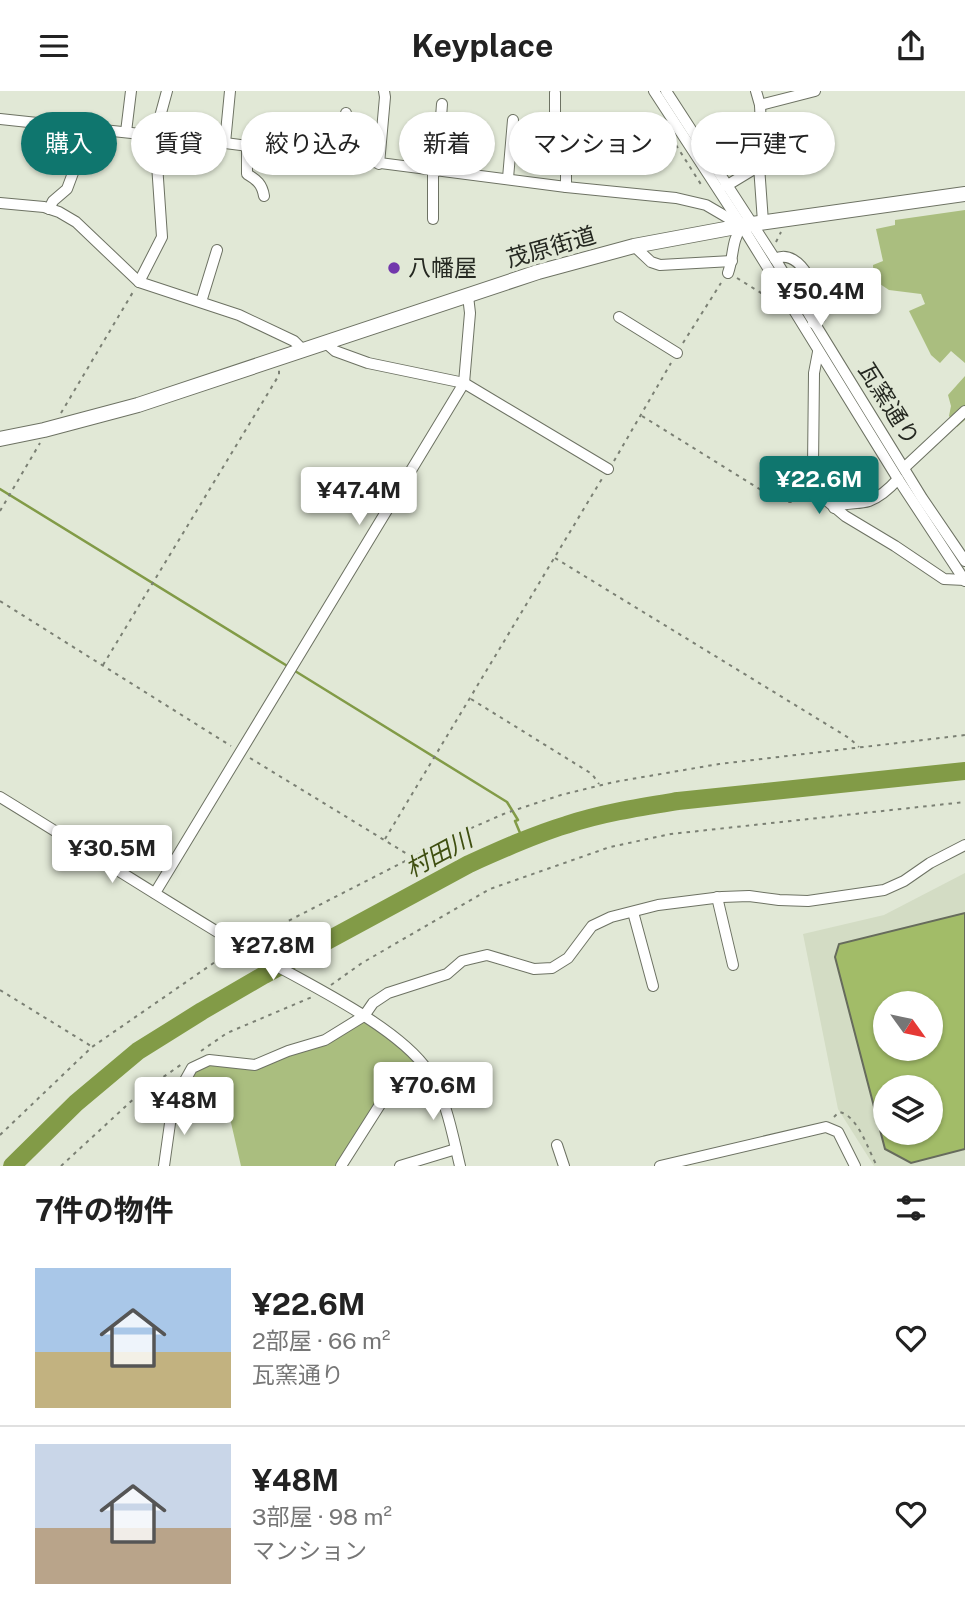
<!DOCTYPE html>
<html lang="ja">
<head>
<meta charset="utf-8">
<style>
	:root { --surface:#fff; --page:#f6f6f6; --text:#222; --muted:#767676; --line:#e0e0e0; --accent:#0f766e }
	body { margin:0; font-family:"Public Sans","Noto Sans JP",sans-serif; background:var(--page); color:var(--text); height:100vh; display:flex; flex-direction:column; font-size:26px; white-space:nowrap }
	* { box-sizing:border-box; margin:0 }
	p { font-size:23px; color:var(--muted) }
	.icon { flex:none; width:38px; height:38px; fill:none; stroke:currentColor; stroke-width:2; stroke-linecap:round; stroke-linejoin:round }
	.map { position:relative; height:1075px; overflow:hidden }
	.panel { display:flex; flex-direction:column; background:var(--surface); flex:1 }
	.panel>* { flex:none }
	.banner { position:absolute; left:21px; top:21px; width:924px; height:63px; display:flex; gap:14px }
	.needle { width:46px; rotate:123deg }
	.controls { position:absolute; left:873px; top:900px; display:grid; gap:14px }
	.controls a { display:grid; place-items:center; width:70px; height:70px; border-radius:50%; background:var(--surface); box-shadow:0 2px 5px #0004; font-size:35px }
	.price { position:absolute; translate:-50% -60px; padding:0 16px; border-radius:7px; background:#fff; color:#222; font-size:23px; line-height:46px; filter:drop-shadow(0 2px 4px #0008) }
	.price::after { content:''; position:absolute; left:50%; top:42px; width:21px; height:16px; margin-left:-10px; background:inherit; clip-path:polygon(0 0,100% 0,50% 100%) }
	.price.selected { background:var(--accent); color:#fff }
	ul { padding:0; list-style:none }
	li { display:flex; align-items:center; gap:21px; height:175px; padding:0 35px }
	li+li { border-top:2px solid var(--line) }
	li span { display:grid; place-items:center; flex:none; width:196px; height:140px; border-radius:0px; color:#555 }
	li>.icon { margin-inline-start:auto }
	span .icon { width:84px; height:84px; fill:#fffc; stroke-width:1 }
	li b { font-size:30px }
	h2 { display:flex; justify-content:space-between; align-items:center; height:84px; padding:0 35px; font-size:30px }
	.tag { padding:0 24px; border-radius:32px; background:var(--surface); box-shadow:0 2px 5px #0004; font-size:24px; line-height:63px }
	.tag.selected { background:var(--accent); color:#fff }
	header { display:flex; justify-content:space-between; align-items:center; height:91px; padding:0 35px; background:var(--surface); font-size:32px; font-weight:700 }
	.map>svg:first-child { display:block }
</style>
</head>
<body>
<header><svg class="icon" aria-label="menu" viewBox="0 0 24 24"><path d="M4 6h16M4 12h16M4 18h16"/></svg>Keyplace<svg class="icon" aria-label="share" viewBox="0 0 24 24"><path d="M12 15V3M7 8l5-5 5 5M5 13v7h14v-7"/></svg></header>
<div class="map">
<svg width="965" height="1075" viewBox="0 0 965 1075">
	<rect width="100%" height="100%" fill="#e1e8d6"/>
	<path fill="#d3dcc4" fill-rule="evenodd" d="M965,782V1075H874L838,1018L803,843L884,824ZM886,912H931V957H886ZM886,996H931V1041H886Z"/>
	<g fill="#aabe7f">
		<polygon points="965,119 965,272 951,260 940,272 931,264 909,220 925,213 921,203 889,199 874,189 873,174 883,170 876,138 895,134 895,129"/>
		<polygon points="965,285 965,329 957,336 949,325 951,315 948,304"/>
		<polygon points="364,925 427,979 381,1012 341,1075 241,1075 229,1023 184,991 209,969 255,974 325,949"/>
	</g>
	<g fill="none" stroke-linecap="round" stroke-linejoin="round">
		<g stroke="#829b47" stroke-width="2.5">
			<polyline points="0,398 289,576"/>
			<polyline points="295,580 507,711 518,729 515,730 523,749"/>
		</g>
		<path stroke="#829b47" stroke-width="18" d="M12,1075L76,1012L138,960L202,920L264,884L469,773C500,759 533,744 566,734C602,722 641,716 678,710L965,680"/>
	</g>
	<path fill="#a2bc68" stroke="#666b5c" stroke-width="2" fill-rule="evenodd" d="M965,822V1058L911,1072L885,1058L835,866L839,853ZM886,912H931V957H886ZM886,996H931V1041H886Z"/>
	<g fill="none" stroke-linecap="round" stroke-linejoin="round">
		<g stroke="#6d7263" stroke-width="12">
			<g id="minor">
				<polyline points="654,0 742,135 898,388 965,490"/>
				<polyline points="666,0 775,168 922,407 965,470"/>
				<polyline points="756,0 760,14 762,59 759,75 763,131"/>
				<polyline points="555,2 555,27 566,67 566,96"/>
				<polyline points="760,14 815,0"/>
				<path d="M0,28L225,52L566,96L676,107L706,114L742,135C731,150 734,165 728,182"/>
				<polyline points="126,41 131,0"/>
				<polyline points="225,52 230,0"/>
				<path d="M247,55V83C257,89 262,93 264,105"/>
				<polyline points="346,68 346,22"/>
				<polyline points="379,73 385,6 384,0"/>
				<polyline points="437,80 442,13"/>
				<polyline points="508,87 513,29"/>
				<polyline points="726,95 759,75"/>
				<polyline points="0,112 44,116 59,121 76,131 139,191 239,224 294,250 303,259"/>
				<polyline points="49,118 53,110 67,98 89,39"/>
				<polyline points="433,128 433,79"/>
				<polyline points="634,155 651,171 660,174 732,170"/>
				<path d="M775,168C801,155 822,206 820,227L813,232"/>
				<polyline points="139,191 162,146 155,44 167,0"/>
				<polyline points="201,211 217,159"/>
				<polyline points="619,226 677,262"/>
				<polyline points="327,253 335,260 368,272 464,292 608,378"/>
				<polyline points="818,261 814,282 813,375 814,389 819,403 845,425 895,455 944,488 965,489"/>
				<polyline points="905,376 965,320"/>
				<path d="M834,417C846,410 857,414 869,410C880,406 890,397 898,388"/>
				<path d="M0,706C80,755 159,806 239,854C291,885 396,932 428,980C447,1009 452,1042 460,1075"/>
				<polyline points="155,802 464,292 470,222 468,205"/>
				<polyline points="717,806 733,874"/>
				<polyline points="633,821 653,895"/>
				<polyline points="557,1054 564,1075"/>
				<polyline points="164,1075 173,1011 192,977 209,969 255,974 288,960 325,949 364,925 373,912 388,902 447,883 462,870 470,868 487,864 534,878 552,877 568,867 592,835 611,826 658,814 722,806 749,805 779,809 808,810 884,799 904,790 930,772 965,754"/>
				<polyline points="341,1075 381,1012 427,979"/>
				<polyline points="400,1075 456,1058"/>
				<polyline points="660,1075 826,1036 838,1041 855,1075"/>
			</g>
		</g>
		<g stroke="#6d7263" stroke-width="16">
			<polyline id="major" points="0,348 44,339 138,314 538,181 634,155 752,133 965,103"/>
		</g>
		<g stroke="#7b8074" stroke-width="2" stroke-dasharray="3.5 5" stroke-linecap="butt">
			<polyline points="676,54 702,95"/>
			<polyline points="776,151 781,141"/>
			<polyline points="737,187 774,210"/>
			<polyline points="683,252 721,192"/>
			<polyline points="61,322 133,201"/>
			<polyline points="642,325 774,407 790,411 811,407"/>
			<polyline points="614,370 671,272"/>
			<polyline points="0,420 40,352"/>
			<polyline points="555,467 849,647 859,656"/>
			<polyline points="0,510 231,655"/>
			<polyline points="103,574 279,284 279,279"/>
			<polyline points="471,608 592,683 599,693"/>
			<polyline points="250,667 412,766"/>
			<polyline points="385,748 603,386"/>
			<polyline points="251,849 460,742 506,722 561,704 614,691 719,673 965,644"/>
			<polyline points="331,894 362,872 490,798 610,756 671,743 965,711"/>
			<polyline points="0,899 91,955"/>
			<polyline points="201,960 227,942 312,906"/>
			<path d="M834,1026L839,1021C858,1024 868,1059 877,1075"/>
			<polyline points="0,1044 92,956 231,860"/>
			<polyline points="61,1075 139,1003 182,973"/>
		</g>
		<use href="#minor" stroke="#fff" stroke-width="10"/>
		<use href="#major" stroke="#fff" stroke-width="14"/>
	</g>
	<circle fill="#7237ac" stroke="#e1e8d6" stroke-width="2.5" cx="394" cy="177" r="7"/>
	<g text-anchor="middle" stroke-width="7" stroke-linejoin="round" paint-order="stroke">
		<g font-size="23" fill="#252821" stroke="#e1e8d6">
			<text transform="translate(551 156) rotate(-16)" y="8">茂原街道</text>
			<text transform="translate(889 313) rotate(58)" y="8">瓦窯通り</text>
		</g>
		<g font-size="23" fill="#252821" stroke="#e1e8d6" text-anchor="start">
			<text x="408" y="185">八幡屋</text>
		</g>
		<g font-size="24" font-style="italic" fill="#3f4f11" stroke="#e1e8d6">
			<text transform="translate(439 763) rotate(-28)" y="8">村田川</text>
		</g>
	</g>
</svg>
<div class="controls">
<a><svg class="needle" viewBox="-14 -14 28 28"><path d="M0-13l5 13h-10z" fill="#e53935"/><path d="M0 13l5-13h-10z" fill="#767676"/></svg></a>
<a><svg class="icon" aria-label="layers" viewBox="0 0 24 24"><path d="M12 4l9 5-9 5-9-5zM3 14l9 5 9-5"/></svg></a>
</div>
<b class="price" style="left:821px;top:237px">¥50.4M</b>
<b class="price selected" style="left:819px;top:425px">¥22.6M</b>
<b class="price" style="left:359px;top:436px">¥47.4M</b>
<b class="price" style="left:112px;top:794px">¥30.5M</b>
<b class="price" style="left:273px;top:891px">¥27.8M</b>
<b class="price" style="left:433px;top:1031px">¥70.6M</b>
<b class="price" style="left:184px;top:1046px">¥48M</b>
<div class="banner">
<a class="tag selected">購入</a>
<a class="tag">賃貸</a>
<a class="tag">絞り込み</a>
<a class="tag">新着</a>
<a class="tag">マンション</a>
<a class="tag">一戸建て</a>
</div>
</div>
<section class="panel">
<h2>7件の物件<svg class="icon" aria-label="filters" viewBox="0 0 24 24"><path d="M4 7h16M4 17h16"/><circle cx="9" cy="7" r="2"/><circle cx="15" cy="17" r="2"/></svg></h2>
<ul>
<li><span style="background:linear-gradient(#a9c7e8 60%,#c2b280 0)"><svg class="icon" aria-label="home" viewBox="0 0 24 24"><path d="M3 11l9-7 9 7M6 9v11h12V9"/></svg></span><div><b>¥22.6M</b><p>2部屋 · 66 m²</p><p>瓦窯通り</p></div><svg class="icon" aria-label="heart" viewBox="0 0 24 24"><path d="M12 20l-8-8c-3-5 5-10 8-4 3-6 11-1 8 4z"/></svg></li>
<li><span style="background:linear-gradient(#c9d6e8 60%,#b9a48a 0)"><svg class="icon" aria-label="home" viewBox="0 0 24 24"><path d="M3 11l9-7 9 7M6 9v11h12V9"/></svg></span><div><b>¥48M</b><p>3部屋 · 98 m²</p><p>マンション</p></div><svg class="icon" aria-label="heart" viewBox="0 0 24 24"><path d="M12 20l-8-8c-3-5 5-10 8-4 3-6 11-1 8 4z"/></svg></li>
</ul>
</section>
</body>
</html>
